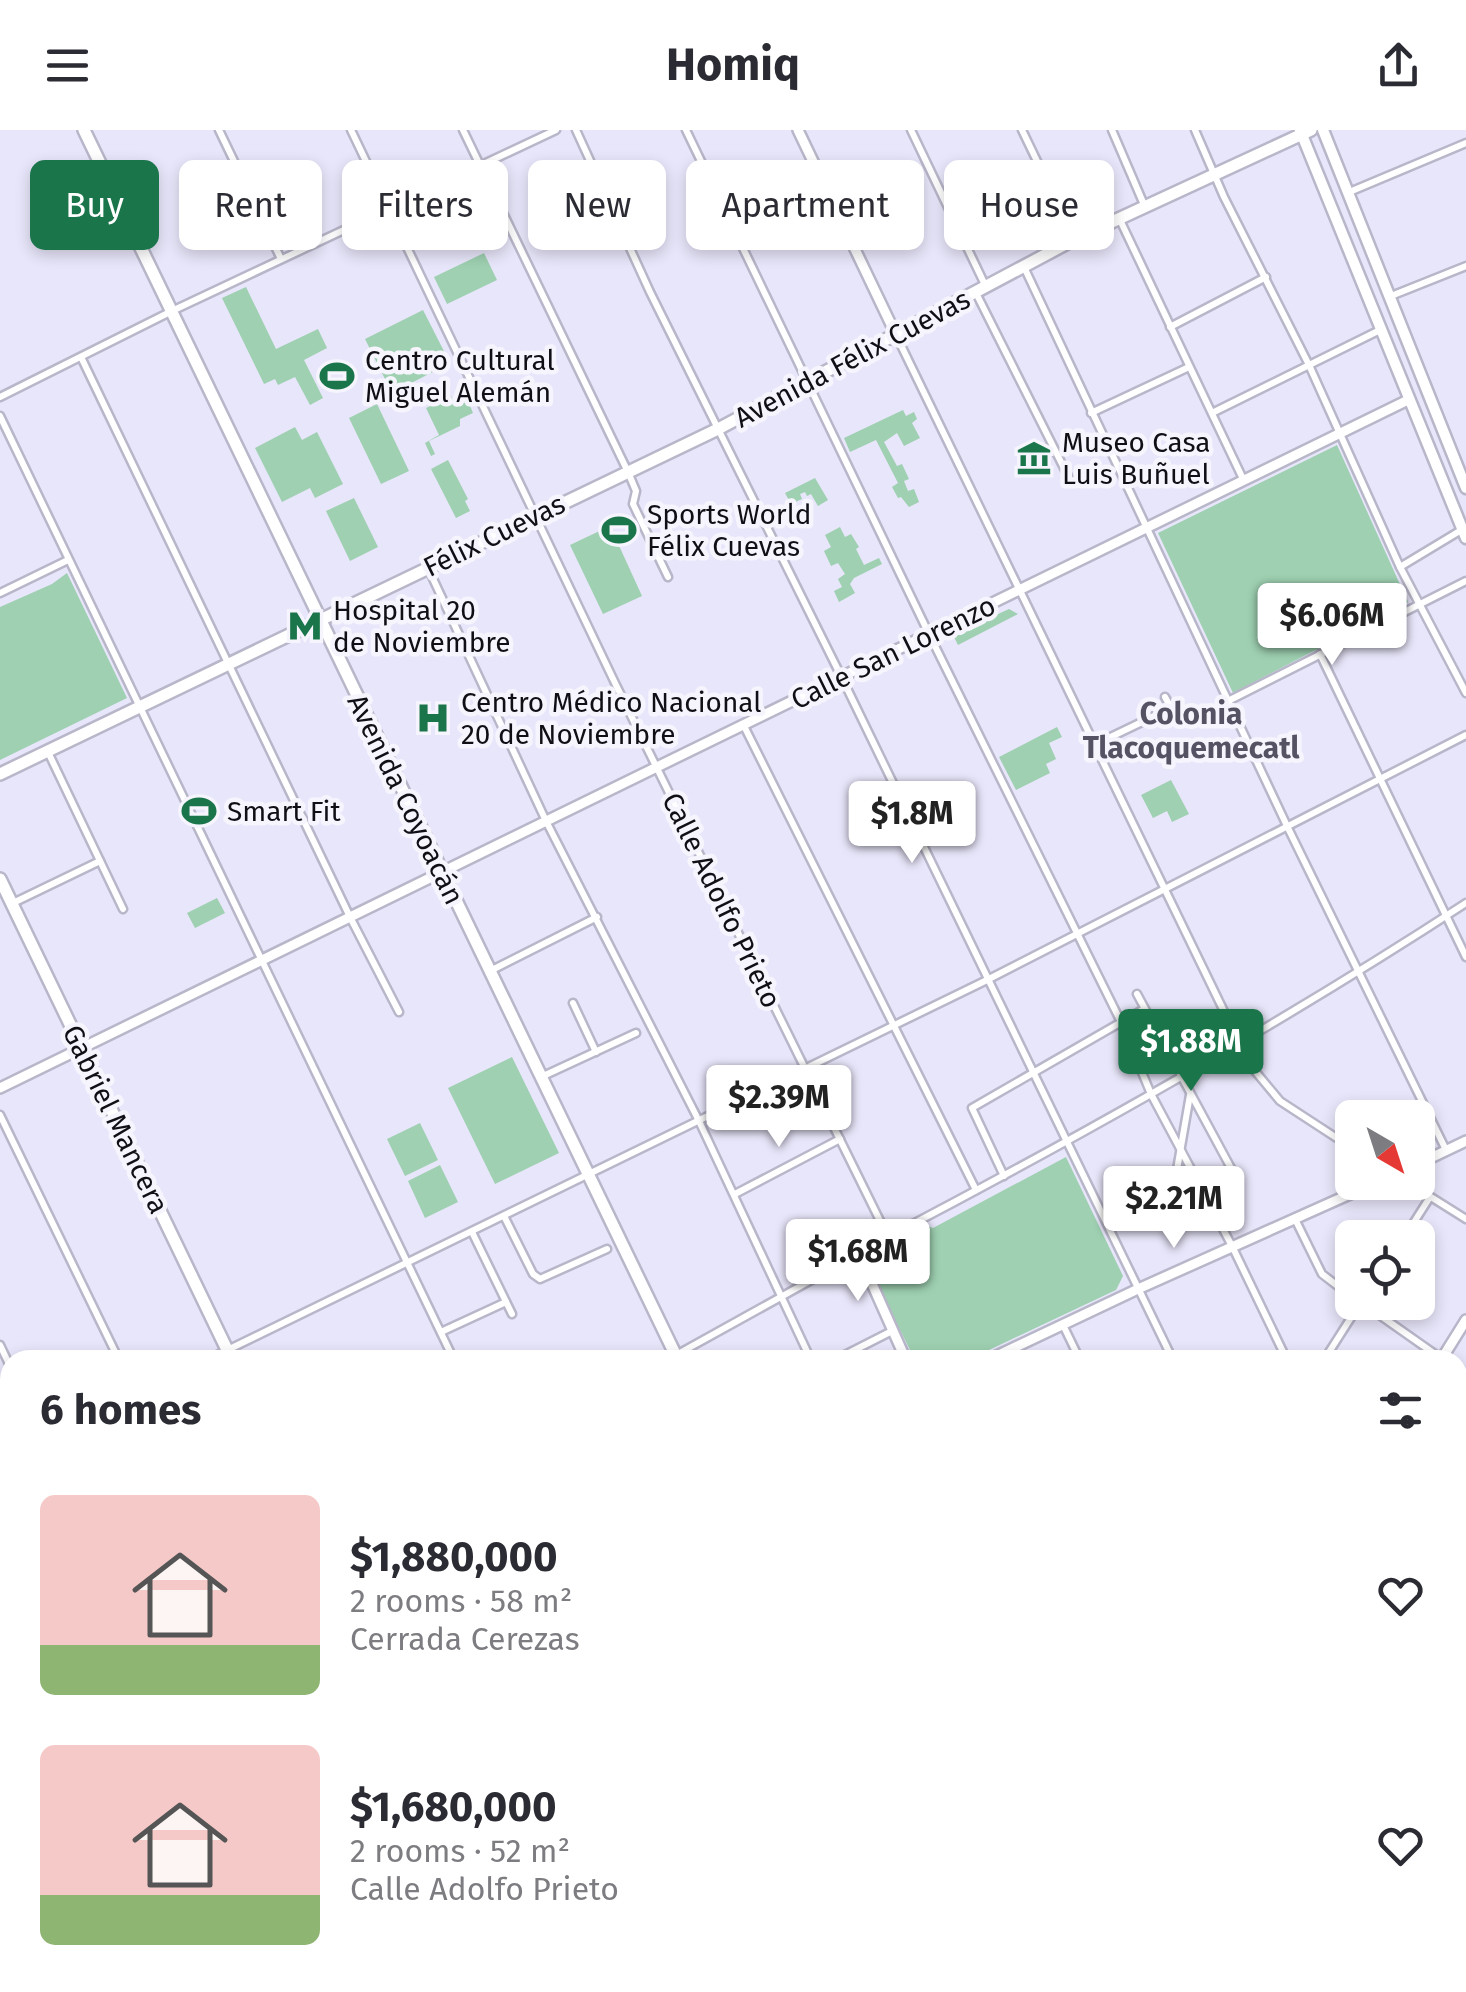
<!DOCTYPE html>
<html lang="en">
<head>
<meta charset="utf-8">
<style>
	:root { --surface:#fff; --page:#f2f2f3; --text:#2b2b33; --muted:#7c7c81; --accent:#1a754a }
	body { margin:0; font-family:"Fira Sans",sans-serif; background:var(--page); color:var(--text); height:100vh; display:flex; flex-direction:column; font-size:38px; white-space:nowrap }
	* { box-sizing:border-box; margin:0 }
	p { font-size:32px; color:var(--muted) }
	.icon { flex:none; width:55px; height:55px; fill:none; stroke:currentColor; stroke-width:2; stroke-linecap:round; stroke-linejoin:round }
	.map { position:relative; flex:1; overflow:hidden }
	.side { position:absolute; left:0px; top:1220px; width:1468px; height:642px; display:flex; flex-direction:column; background:var(--surface); border-radius:30px 30px 0 0; box-shadow:0 5px 15px #0003 }
	.side>* { flex:none }
	.guide { position:absolute; left:30px; top:30px; width:1408px; height:90px; display:flex; gap:20px }
	.needle { width:65px; rotate:141deg }
	.fabs { position:absolute; left:1335px; top:970px; display:grid; gap:20px }
	.fabs a { display:grid; place-items:center; width:100px; height:100px; border-radius:15px; background:var(--surface); box-shadow:0 5px 15px #0003; font-size:50px }
	.price { position:absolute; translate:-50% -85px; padding:0 22px; border-radius:10px; background:#fff; color:#222; font-size:32px; line-height:65px; filter:drop-shadow(0 2px 5px #0008) }
	.price::after { content:''; position:absolute; left:50%; top:60px; width:30px; height:22px; margin-left:-15px; background:inherit; clip-path:polygon(0 0,100% 0,50% 100%) }
	.price.on { background:var(--accent); color:#fff }
	ul { padding:0; list-style:none }
	li { display:flex; align-items:center; gap:30px; height:250px; padding:0 40px }
	li span { display:grid; place-items:center; flex:none; width:280px; height:200px; border-radius:15px; color:#555 }
	li>.icon { margin-inline-start:auto }
	span .icon { width:120px; height:120px; fill:#fffc; stroke-width:1 }
	li b { font-size:42px }
	h2 { display:flex; justify-content:space-between; align-items:center; height:120px; padding:0 40px; font-size:42px }
	.tag { padding:0 35px; border-radius:15px; background:var(--surface); box-shadow:0 5px 15px #0003; font-size:35px; line-height:90px }
	.tag.on { background:var(--accent); color:#fff }
	header { display:flex; justify-content:space-between; align-items:center; height:130px; padding:0 40px; background:var(--surface); font-size:45px; font-weight:700 }
	.map>svg:first-child { display:block }
</style>
</head>
<body>
<header><svg class="icon" aria-label="menu" viewBox="0 0 24 24"><path d="M4 6h16M4 12h16M4 18h16"/></svg>Homiq<svg class="icon" aria-label="share" viewBox="0 0 24 24"><path d="M12 15V3M7 8l5-5 5 5M5 13v7h14v-7"/></svg></header>
<div class="map">
<svg width="1466" height="1862" viewBox="0 0 1466 1862">
	<rect width="100%" height="100%" fill="#e8e6fa"/>
	<g fill="#9ed0b1">
		<polygon points="484,123 497,150 447,174 434,147"/>
		<polygon points="246,157 276,219 318,199 327,218 304,230 323,268 310,275 295,247 278,255 275,249 264,254 222,168"/>
		<polygon points="423,180 450,233 392,263 365,209"/>
		<polygon points="451,266 456,277 468,271 473,283 460,289 460,296 429,311 435,324 431,326 425,313 439,305 426,278"/>
		<polygon points="377,274 409,341 381,354 349,288"/>
		<polygon points="903,280 906,286 914,282 917,289 912,293 920,308 904,316 897,303 884,312 897,336 902,334 909,349 904,351 908,361 914,359 919,372 909,377 901,367 898,368 892,357 898,353 876,310 850,322 844,308"/>
		<polygon points="295,297 302,310 317,302 343,354 315,368 310,358 282,372 255,318"/>
		<polygon points="1337,315 1408,472 1233,563 1158,403"/>
		<polygon points="448,330 468,369 465,371 470,381 456,388 431,339"/>
		<polygon points="815,348 828,370 818,376 811,364 807,366 805,362 800,364 802,369 791,374 785,363"/>
		<polygon points="354,368 378,417 350,431 326,381"/>
		<polygon points="610,396 642,466 603,484 570,415"/>
		<polygon points="840,397 845,407 851,404 859,417 856,419 864,435 879,428 882,434 854,448 850,454 855,463 839,472 834,461 842,457 838,449 845,444 838,433 831,436 824,421 831,417 825,405"/>
		<polygon points="67,443 127,568 0,630 0,477 52,454"/>
		<polygon points="1009,479 1018,484 958,515 953,505"/>
		<polygon points="1057,597 1062,607 1049,613 1056,629 1046,634 1050,643 1016,660 999,627"/>
		<polygon points="1171,650 1189,684 1172,692 1167,681 1153,688 1141,665"/>
		<polygon points="217,768 225,783 195,798 187,783"/>
		<polygon points="512,927 559,1023 495,1054 448,958"/>
		<polygon points="420,993 438,1030 405,1046 387,1009"/>
		<polygon points="1066,1027 1123,1146 1116,1160 968,1230 915,1230 873,1146 885,1113 925,1095 933,1098"/>
		<polygon points="440,1035 458,1072 425,1088 408,1051"/>
		<polygon points="0,1712 10,1731 10,1852 70,1853 75,1862 0,1862"/>
	</g>
	<g fill="none" stroke-linecap="round" stroke-linejoin="round">
		<g stroke="#b8b6c9" stroke-width="11">
			<g id="minor">
				<polyline points="219,0 281,129"/>
				<path d="M351,0L615,553L888,1107C1085,1004 1279,895 1466,773"/>
				<polyline points="463,0 628,342 636,361 633,374 668,447"/>
				<polyline points="576,0 650,162 841,546 1173,1230"/>
				<polyline points="686,0 929,504 1121,892 1151,964 1232,1116 1287,1230"/>
				<polyline points="911,0 986,157"/>
				<polyline points="1022,0 1074,108"/>
				<polyline points="1112,0 1145,77"/>
				<polyline points="1195,0 1224,67 1309,235 1400,437 1466,563"/>
				<polyline points="1347,63 1466,13"/>
				<polyline points="1120,90 1244,351"/>
				<polyline points="1024,137 1288,698 1446,1020"/>
				<polyline points="976,163 1070,350"/>
				<polyline points="1391,166 1466,136"/>
				<polyline points="1170,197 1266,147"/>
				<polyline points="897,207 1250,935 1280,971 1352,1018"/>
				<polyline points="81,227 350,787 399,882"/>
				<polyline points="0,267 174,180 556,0"/>
				<polyline points="1091,283 1189,237"/>
				<polyline points="1212,283 1380,200"/>
				<polyline points="0,286 454,1230"/>
				<polyline points="1400,437 1463,399"/>
				<polyline points="428,438 546,691 699,991 811,1230"/>
				<polyline points="0,463 68,430"/>
				<polyline points="1320,524 1466,827"/>
				<polyline points="1228,571 1466,451"/>
				<polyline points="743,594 976,1060"/>
				<polyline points="1094,615 1171,578 1165,567"/>
				<polyline points="48,622 123,779"/>
				<polyline points="13,773 100,731"/>
				<polyline points="490,841 597,787"/>
				<polyline points="1137,864 1232,1040"/>
				<polyline points="573,873 596,922"/>
				<polyline points="541,947 636,903"/>
				<polyline points="0,985 119,1230"/>
				<polyline points="1004,1046 972,978 1144,879"/>
				<polyline points="1407,1052 1466,1089"/>
				<polyline points="735,1064 840,1009"/>
				<polyline points="504,1086 533,1144 540,1149 607,1119"/>
				<polyline points="1295,1089 1322,1144 1352,1167"/>
				<polyline points="1107,1093 1164,1061 1175,1051 1190,965"/>
				<polyline points="472,1102 512,1184"/>
				<polyline points="1404,1108 1430,1067"/>
				<polyline points="1361,1172 1442,1229"/>
				<polyline points="1063,1195 1080,1230"/>
				<polyline points="441,1202 506,1172"/>
				<polyline points="0,1215 10,1236"/>
				<polyline points="207,1230 987,850 1466,605"/>
				<polyline points="667,1230 871,1117"/>
				<polyline points="835,1230 892,1201"/>
				<polyline points="1324,1230 1361,1172"/>
				<polyline points="0,1330 10,1325"/>
				<polyline points="1458,1377 1466,1377"/>
				<polyline points="0,1442 10,1462"/>
				<polyline points="1458,1614 1466,1610"/>
				<polyline points="0,1683 10,1703"/>
				<polyline points="1458,1816 1463,1814"/>
				<polyline points="83,1852 88,1862"/>
				<polyline points="198,1852 203,1862"/>
				<polyline points="308,1852 313,1862"/>
				<polyline points="421,1852 426,1862"/>
				<polyline points="636,1852 639,1862"/>
				<polyline points="653,1852 657,1862"/>
				<polyline points="755,1852 760,1862"/>
				<polyline points="860,1852 864,1862"/>
				<polyline points="877,1852 882,1862"/>
				<polyline points="1100,1852 1104,1862"/>
				<polyline points="1302,1852 1306,1862"/>
				<polyline points="1381,1852 1385,1862"/>
				<polyline points="436,1862 456,1852"/>
			</g>
		</g>
		<g stroke="#b8b6c9" stroke-width="14">
			<g id="tertiary">
				<polyline points="798,0 897,207"/>
				<polyline points="0,958 1408,270"/>
				<polyline points="1418,1034 1466,1011"/>
				<polyline points="888,1107 872,1117 865,1138 906,1230"/>
				<polyline points="988,1230 1138,1159 1377,1052"/>
				<polyline points="1441,1230 1466,1190"/>
				<polyline points="1458,1587 1466,1604"/>
				<polyline points="0,1697 10,1692"/>
			</g>
		</g>
		<g stroke="#b8b6c9" stroke-width="15">
			<g id="secondary">
				<polyline points="1300,0 1466,408"/>
				<polyline points="1323,0 1466,358"/>
			</g>
		</g>
		<g stroke="#b8b6c9" stroke-width="16">
			<g id="primary">
				<polyline points="84,0 678,1230"/>
				<polyline points="0,644 718,299 1075,109 1311,0"/>
				<polyline points="0,749 232,1230"/>
				<polyline points="1458,1736 1466,1731"/>
				<polyline points="532,1852 537,1862"/>
				<polyline points="982,1852 986,1862"/>
				<polyline points="1209,1862 1229,1852"/>
			</g>
		</g>
		<use href="#minor" stroke="#fff" stroke-width="6"/>
		<use href="#tertiary" stroke="#fff" stroke-width="9"/>
		<use href="#secondary" stroke="#fff" stroke-width="10"/>
		<use href="#primary" stroke="#fff" stroke-width="11"/>
	</g>
	<defs>
		<g id="stadium-bare" transform="scale(2.7)"><path d="M0-5a6.5 5 0 1 0 0 10a6.5 5 0 1 0 0-10ZM-3.5-1.8h7v3.6h-7Z" fill="#1a754a" stroke="#f6f5fd" stroke-width="2.5" paint-order="stroke"/></g>
		<g id="museum-bare" transform="scale(2.7)"><path d="M0-6L6-3V-2H-6V-3ZM-5-1h2V3h-2ZM-1-1h2V3h-2ZM3-1h2V3H3ZM-6 4H6V6H-6Z" fill="#1a754a" stroke="#f6f5fd" stroke-width="2.5" paint-order="stroke"/></g>
		<g id="metro-bare" transform="scale(2.7)"><path d="M-5.5 5V-5H-3L0 0L3-5H5.5V5H3V-.5L0 4L-3-.5V5Z" fill="#1a754a" stroke="#f6f5fd" stroke-width="2.5" paint-order="stroke"/></g>
		<g id="hospital-bare" transform="scale(2.7)"><path d="M-5-5h3v3.5h4V-5h3V5h-3V1.5h-4V5h-3Z" fill="#1a754a" stroke="#f6f5fd" stroke-width="2.5" paint-order="stroke"/></g>
	</defs>
	<g fill-rule="evenodd">
		<use href="#stadium-bare" x="337" y="246"/>
		<use href="#museum-bare" x="1034" y="328"/>
		<use href="#stadium-bare" x="619" y="400"/>
		<use href="#metro-bare" x="305" y="496"/>
		<use href="#hospital-bare" x="433" y="588"/>
		<use href="#stadium-bare" x="199" y="681"/>
	</g>
	<g text-anchor="middle" stroke-width="9" stroke-linejoin="round" paint-order="stroke">
		<g font-size="28" fill="#100f15" stroke="#f6f5fd">
			<text transform="translate(852 228) rotate(-28)" y="10">Avenida Félix Cuevas</text>
			<text transform="translate(494 405) rotate(-26)" y="10">Félix Cuevas</text>
			<text transform="translate(893 522) rotate(-26)" y="10">Calle San Lorenzo</text>
			<text transform="translate(406 669) rotate(64)" y="10">Avenida Coyoacán</text>
			<text transform="translate(722 770) rotate(64)" y="10">Calle Adolfo Prieto</text>
			<text transform="translate(116 989) rotate(64)" y="10">Gabriel Mancera</text>
		</g>
		<g font-size="28" fill="#100f15" stroke="#f6f5fd" text-anchor="start">
			<text x="365" y="240">Centro Cultural<tspan x="365" dy="32">Miguel Alemán</tspan></text>
			<text x="1062" y="322">Museo Casa<tspan x="1062" dy="32">Luis Buñuel</tspan></text>
			<text x="647" y="394">Sports World<tspan x="647" dy="32">Félix Cuevas</tspan></text>
			<text x="333" y="490">Hospital 20<tspan x="333" dy="32">de Noviembre</tspan></text>
			<text x="461" y="582">Centro Médico Nacional<tspan x="461" dy="32">20 de Noviembre</tspan></text>
			<text x="227" y="691">Smart Fit</text>
		</g>
		<g font-size="30" font-weight="bold" fill="#555363" stroke="#f6f5fd">
			<text x="1191" y="594">Colonia<tspan x="1191" dy="34">Tlacoquemecatl</tspan></text>
		</g>
	</g>
</svg>
<div class="fabs">
<a><svg class="needle" viewBox="-14 -14 28 28"><path d="M0-13l5 13h-10z" fill="#e53935"/><path d="M0 13l5-13h-10z" fill="#7c7c81"/></svg></a>
<a><svg class="icon" aria-label="locate" viewBox="0 0 24 24"><circle cx="12" cy="12" r="6"/><path d="M12 2v4M12 18v4M2 12h4M18 12h4"/></svg></a>
</div>
<b class="price" style="left:1332px;top:538px">$6.06M</b>
<b class="price" style="left:912px;top:736px">$1.8M</b>
<b class="price on" style="left:1191px;top:964px">$1.88M</b>
<b class="price" style="left:779px;top:1020px">$2.39M</b>
<b class="price" style="left:1174px;top:1121px">$2.21M</b>
<b class="price" style="left:858px;top:1174px">$1.68M</b>
<div class="guide">
<a class="tag on">Buy</a>
<a class="tag">Rent</a>
<a class="tag">Filters</a>
<a class="tag">New</a>
<a class="tag">Apartment</a>
<a class="tag">House</a>
</div>
<section class="side">
<h2>6 homes<svg class="icon" aria-label="filters" viewBox="0 0 24 24"><path d="M4 7h16M4 17h16"/><circle cx="9" cy="7" r="2"/><circle cx="15" cy="17" r="2"/></svg></h2>
<ul>
<li><span style="background:linear-gradient(#f6c9c9 75%,#8fb573 0)"><svg class="icon" aria-label="home" viewBox="0 0 24 24"><path d="M3 11l9-7 9 7M6 9v11h12V9"/></svg></span><div><b>$1,880,000</b><p>2 rooms · 58 m²</p><p>Cerrada Cerezas</p></div><svg class="icon" aria-label="heart" viewBox="0 0 24 24"><path d="M12 20l-8-8c-3-5 5-10 8-4 3-6 11-1 8 4z"/></svg></li>
<li><span style="background:linear-gradient(#f6c9c9 75%,#8fb573 0)"><svg class="icon" aria-label="home" viewBox="0 0 24 24"><path d="M3 11l9-7 9 7M6 9v11h12V9"/></svg></span><div><b>$1,680,000</b><p>2 rooms · 52 m²</p><p>Calle Adolfo Prieto</p></div><svg class="icon" aria-label="heart" viewBox="0 0 24 24"><path d="M12 20l-8-8c-3-5 5-10 8-4 3-6 11-1 8 4z"/></svg></li>
</ul>
</section>
</div>
</body>
</html>
